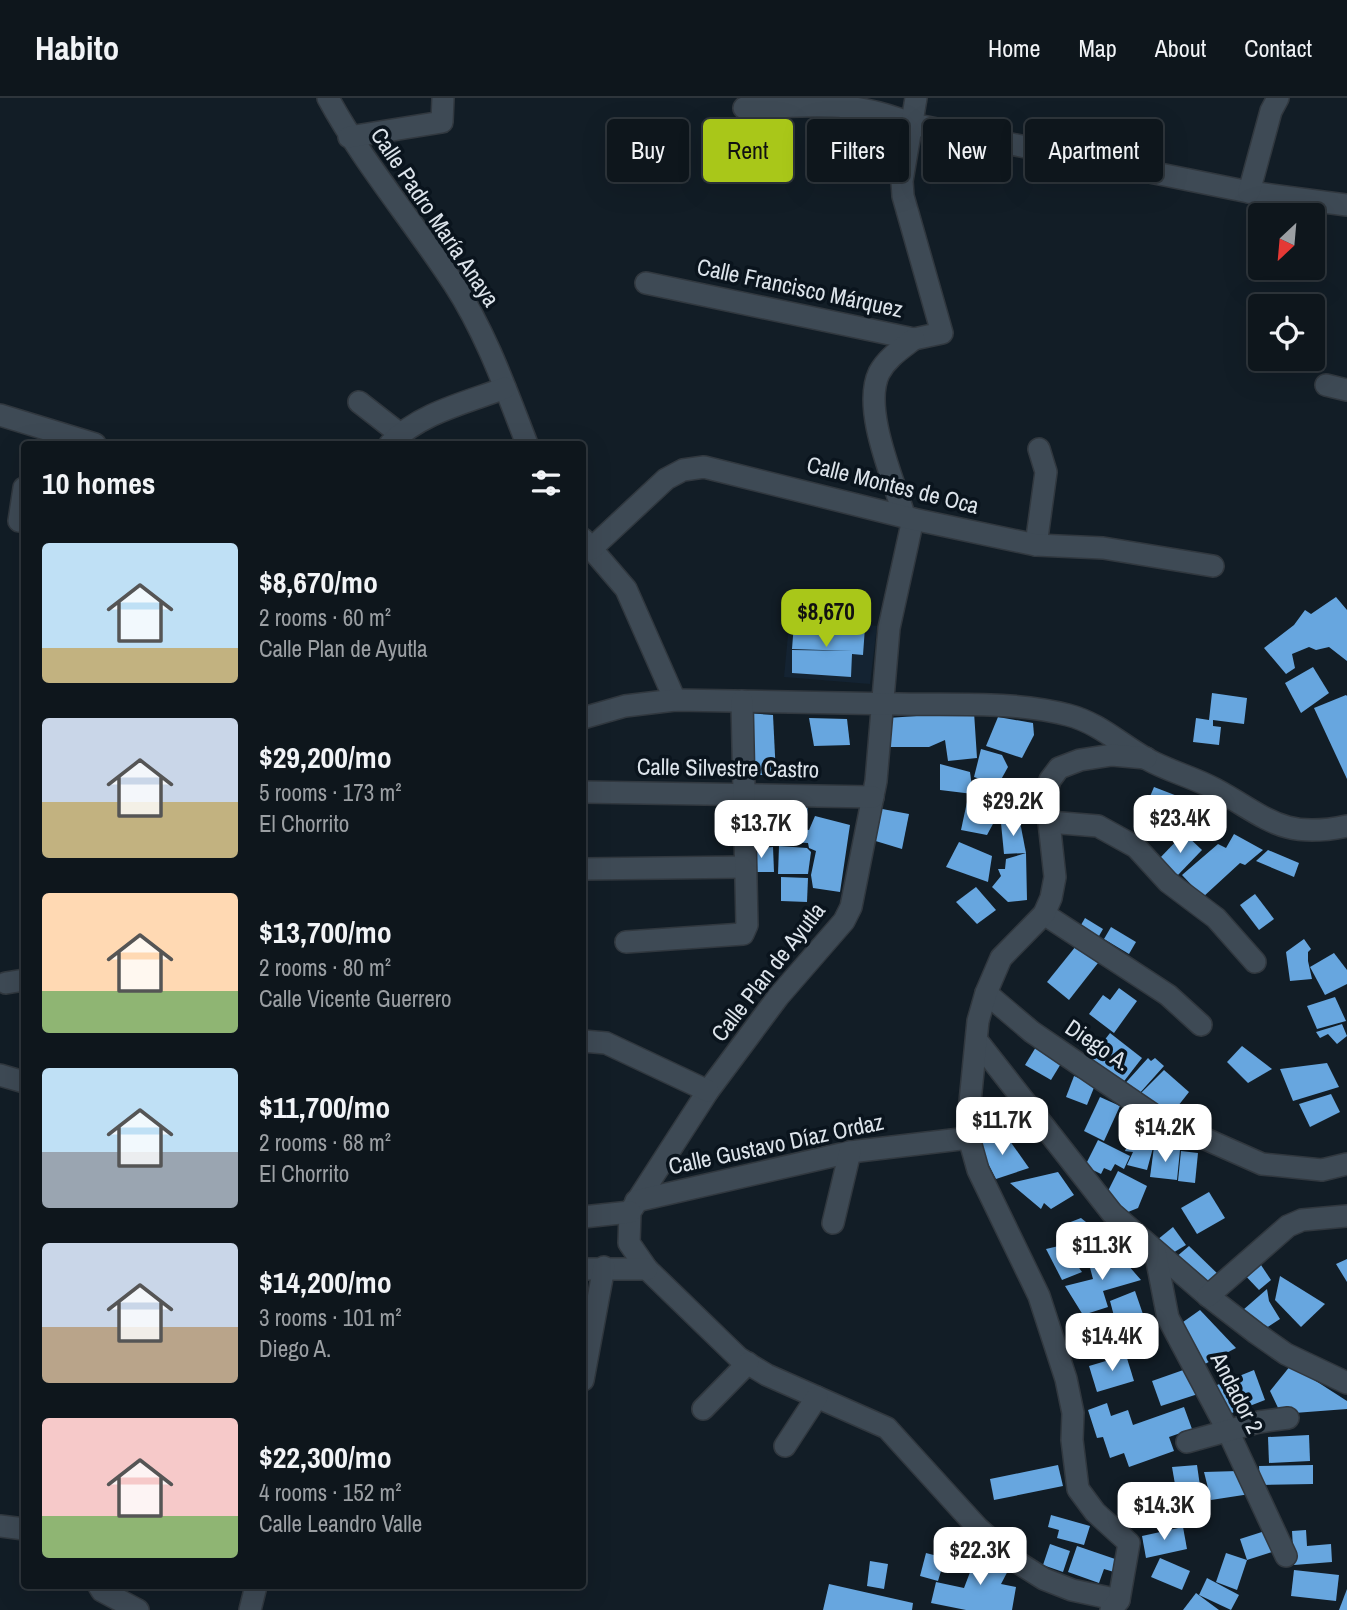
<!DOCTYPE html>
<html lang="en">
<head>
<meta charset="utf-8">
<style>
	:root { --surface:#0e161c; --page:#171f25; --text:#f1f3f6; --muted:#9b9fa3; --line:#2e353b; --accent:#a9c719 }
	body { margin:0; font-family:"Archivo Narrow",sans-serif; background:var(--page); color:var(--text); height:100vh; display:flex; flex-direction:column; font-size:26px; white-space:nowrap }
	* { box-sizing:border-box; margin:0 }
	p { font-size:23px; color:var(--muted) }
	.icon { flex:none; width:38px; height:38px; fill:none; stroke:currentColor; stroke-width:2; stroke-linecap:round; stroke-linejoin:round }
	.map { position:relative; flex:1; overflow:hidden }
	.sheet { position:absolute; left:21px; top:343px; width:565px; height:1148px; display:flex; flex-direction:column; background:var(--surface); border-radius:7px; box-shadow:0 7px 28px #0002,0 0 0 2px var(--line) }
	.sheet>* { flex:none }
	.guide { position:absolute; left:607px; top:21px; width:634px; height:63px; display:flex; gap:14px }
	.needle { width:46px; rotate:206deg }
	.fabs { position:absolute; left:1248px; top:105px; display:grid; gap:14px }
	.fabs a { display:grid; place-items:center; width:77px; height:77px; border-radius:7px; background:var(--surface); box-shadow:0 7px 28px #0002,0 0 0 2px var(--line); font-size:35px }
	.price { position:absolute; translate:-50% -60px; padding:0 16px; border-radius:14px; background:#fff; color:#222; font-size:23px; line-height:46px; filter:drop-shadow(0 2px 4px #0008) }
	.price::after { content:''; position:absolute; left:50%; top:42px; width:21px; height:16px; margin-left:-10px; background:inherit; clip-path:polygon(0 0,100% 0,50% 100%) }
	.price.current { background:var(--accent); color:#111 }
	ul { padding:0; list-style:none }
	li { display:flex; align-items:center; gap:21px; height:175px; padding:0 21px }
	li span { display:grid; place-items:center; flex:none; width:196px; height:140px; border-radius:7px; color:#555 }
	li>.icon { margin-inline-start:auto }
	span .icon { width:84px; height:84px; fill:#fffc; stroke-width:1 }
	li b { font-size:30px }
	h2 { display:flex; justify-content:space-between; align-items:center; height:84px; padding:0 21px; font-size:30px }
	.chip { padding:0 24px; border-radius:7px; background:var(--surface); box-shadow:0 7px 28px #0002,0 0 0 2px var(--line); font-size:24px; line-height:63px }
	.chip.current { background:var(--accent); color:#111 }
	header { display:flex; align-items:center; gap:42px; box-sizing:border-box; height:98px; padding:0 35px; background:var(--surface); border-bottom:2px solid var(--line) }
	header strong { font-size:33px }
	nav { display:flex; gap:38px; margin-inline-start:auto; font-size:24px }
	.map>svg:first-child { display:block }
</style>
</head>
<body>
<header>
<strong>Habito</strong>
<nav><a>Home</a><a>Map</a><a>About</a><a>Contact</a></nav>
</header>
<div class="map">
<svg width="1347" height="1512" viewBox="0 0 1347 1512">
	<rect width="100%" height="100%" fill="#121d26"/>
	<polygon fill="#142332" points="790,516 877,528 870,586 784,579"/>
	<g fill="#67a6df">
		<polygon points="1336,499 1347,512 1347,563 1329,549 1316,552 1309,549 1292,556 1295,570 1286,576 1264,550 1294,527 1305,512 1311,516"/>
		<polygon points="794,525 865,529 863,557 852,556 851,579 792,575 792,552 853,553 792,551"/>
		<polygon points="1313,569 1329,595 1301,615 1285,585"/>
		<polygon points="1212,595 1247,600 1244,626 1213,622 1213,628 1221,629 1219,647 1193,644 1196,620 1209,622"/>
		<polygon points="1346,597 1347,598 1347,681 1314,610"/>
		<polygon points="974,614 977,660 948,663 945,642 929,649 888,649 888,620"/>
		<polygon points="745,615 773,617 776,677 748,677"/>
		<polygon points="998,619 1033,625 1034,637 1022,660 986,648"/>
		<polygon points="809,620 847,621 850,647 814,648"/>
		<polygon points="981,651 1002,657 1008,669 998,687 974,679"/>
		<polygon points="940,666 970,674 973,696 940,692"/>
		<polygon points="989,689 1018,691 1023,719 1005,719 986,707"/>
		<polygon points="1154,689 1185,701 1169,740 1138,727"/>
		<polygon points="753,699 808,700 807,721 751,719"/>
		<polygon points="967,704 992,715 994,724 987,737 961,732"/>
		<polygon points="877,710 909,716 902,751 869,741"/>
		<polygon points="815,718 850,727 840,794 813,790 811,777 816,753 809,750 808,745 789,744 790,730 809,732"/>
		<polygon points="756,723 777,726 778,745 758,746"/>
		<polygon points="1020,724 1026,755 1004,756 1001,725"/>
		<polygon points="1184,735 1202,752 1176,779 1158,762"/>
		<polygon points="1234,736 1263,752 1245,767 1240,765 1203,799 1182,777 1218,746 1226,750"/>
		<polygon points="959,744 992,758 988,784 946,769"/>
		<polygon points="779,748 807,750 811,754 808,776 778,776"/>
		<polygon points="773,749 774,774 749,774 748,751"/>
		<polygon points="1268,752 1299,765 1294,779 1256,763"/>
		<polygon points="1026,755 1027,802 1008,804 992,789 1001,778 998,771 1005,771 1006,761"/>
		<polygon points="781,779 808,780 807,804 781,803"/>
		<polygon points="976,789 996,812 977,826 956,804"/>
		<polygon points="1255,796 1274,821 1259,832 1240,807"/>
		<polygon points="1085,820 1103,831 1095,845 1077,834"/>
		<polygon points="1111,829 1136,844 1129,856 1104,841"/>
		<polygon points="1304,841 1311,851 1308,854 1308,863 1312,881 1290,883 1286,854"/>
		<polygon points="1076,848 1098,865 1069,902 1047,884"/>
		<polygon points="1334,855 1347,872 1347,886 1325,897 1310,869"/>
		<polygon points="1119,890 1137,903 1114,935 1089,916 1103,897 1110,902"/>
		<polygon points="1335,899 1346,923 1317,931 1307,908"/>
		<polygon points="1342,926 1347,938 1337,946 1328,936 1320,940 1316,934"/>
		<polygon points="1110,935 1142,960 1118,991 1086,966"/>
		<polygon points="1039,944 1065,959 1051,982 1025,967"/>
		<polygon points="1242,948 1272,971 1248,985 1227,964"/>
		<polygon points="1148,960 1151,963 1155,960 1164,968 1138,997 1120,991"/>
		<polygon points="1327,965 1339,989 1293,1003 1280,971"/>
		<polygon points="1164,972 1189,994 1167,1022 1134,1002"/>
		<polygon points="1074,978 1095,987 1087,1007 1066,999"/>
		<polygon points="1331,996 1340,1014 1310,1029 1299,1006"/>
		<polygon points="1100,999 1120,1008 1104,1043 1084,1033"/>
		<polygon points="1005,1036 1029,1070 996,1081 978,1046"/>
		<polygon points="1131,1038 1154,1046 1147,1072 1127,1067 1133,1054 1125,1053"/>
		<polygon points="1098,1042 1130,1058 1124,1071 1115,1066 1111,1073 1104,1070 1101,1076 1085,1068"/>
		<polygon points="1154,1049 1180,1052 1177,1082 1150,1079"/>
		<polygon points="1181,1053 1198,1055 1195,1085 1178,1083"/>
		<polygon points="1118,1073 1147,1088 1138,1110 1128,1114 1107,1095"/>
		<polygon points="1058,1074 1074,1097 1051,1111 1044,1105 1041,1111 1010,1085"/>
		<polygon points="1209,1094 1225,1120 1197,1136 1181,1110"/>
		<polygon points="1081,1120 1097,1133 1080,1138 1068,1125"/>
		<polygon points="1173,1129 1186,1147 1171,1156 1157,1142"/>
		<polygon points="1063,1147 1082,1174 1062,1182 1046,1151"/>
		<polygon points="1189,1148 1223,1181 1211,1191 1175,1160"/>
		<polygon points="1114,1151 1141,1182 1103,1193 1108,1209 1083,1217 1065,1188 1093,1181 1088,1162"/>
		<polygon points="1257,1161 1271,1182 1259,1192 1240,1172"/>
		<polygon points="1347,1161 1347,1184 1336,1166"/>
		<polygon points="1280,1178 1325,1206 1301,1229 1275,1202"/>
		<polygon points="1267,1191 1269,1203 1280,1221 1266,1230 1243,1212"/>
		<polygon points="1135,1193 1146,1225 1118,1233 1110,1203"/>
		<polygon points="1200,1212 1236,1250 1201,1268 1176,1229"/>
		<polygon points="1126,1257 1134,1283 1097,1294 1089,1268"/>
		<polygon points="1291,1267 1347,1303 1347,1311 1281,1316 1270,1293"/>
		<polygon points="1189,1270 1198,1296 1161,1308 1152,1283"/>
		<polygon points="1254,1272 1265,1302 1224,1318 1212,1289"/>
		<polygon points="1107,1305 1111,1318 1128,1312 1133,1327 1184,1309 1192,1331 1169,1339 1174,1353 1129,1369 1124,1355 1110,1360 1103,1339 1097,1340 1088,1312"/>
		<polygon points="1309,1337 1310,1363 1269,1365 1268,1339"/>
		<polygon points="1058,1367 1063,1388 994,1402 990,1381"/>
		<polygon points="1197,1367 1201,1395 1176,1392 1172,1369"/>
		<polygon points="1313,1367 1313,1386 1260,1387 1259,1368"/>
		<polygon points="1238,1373 1250,1396 1211,1402 1204,1374"/>
		<polygon points="1051,1417 1090,1428 1084,1447 1057,1440 1059,1432 1048,1429"/>
		<polygon points="1183,1429 1187,1451 1146,1460 1142,1438"/>
		<polygon points="1306,1432 1307,1448 1331,1446 1332,1464 1294,1467 1292,1433"/>
		<polygon points="1265,1433 1272,1454 1247,1462 1240,1441"/>
		<polygon points="1050,1446 1070,1453 1063,1474 1043,1467"/>
		<polygon points="980,1448 1011,1467 1001,1486 1016,1489 1012,1512 966,1512 931,1505 936,1484 964,1490"/>
		<polygon points="1077,1448 1118,1462 1114,1474 1104,1471 1099,1485 1068,1474"/>
		<polygon points="926,1455 945,1460 938,1483 920,1478"/>
		<polygon points="1226,1455 1247,1462 1237,1492 1216,1484"/>
		<polygon points="1160,1460 1190,1473 1182,1492 1151,1479"/>
		<polygon points="870,1463 888,1466 884,1491 867,1488"/>
		<polygon points="1294,1472 1339,1477 1336,1503 1291,1498"/>
		<polygon points="1207,1480 1239,1497 1231,1512 1199,1497"/>
		<polygon points="829,1486 913,1505 912,1512 823,1512"/>
		<polygon points="1347,1491 1347,1512 1339,1512"/>
		<polygon points="1196,1495 1219,1512 1183,1512"/>
	</g>
	<g fill="none" stroke-linecap="round" stroke-linejoin="round">
		<g stroke="#31383f" stroke-width="24">
			<g id="minor">
				<path d="M328,0C364,66 413,123 454,186C486,235 506,292 527,346"/>
				<path d="M744,10C809,9 849,0 912,26L1249,94L1347,107"/>
				<polyline points="349,39 442,24 443,0"/>
				<polyline points="1249,94 1271,13 1278,0"/>
				<polyline points="646,185 914,241 942,235 903,98 902,83 916,0"/>
				<polyline points="1326,287 1347,292"/>
				<polyline points="359,304 400,336"/>
				<polyline points="0,317 95,346"/>
				<path d="M390,346C420,315 465,305 505,290"/>
				<path d="M904,417C893,380 862,311 879,275C887,260 901,251 914,241"/>
				<polyline points="913,421 889,530 876,683 851,809 844,823 778,899 708,993 630,1114 629,1145 647,1171 739,1260 767,1277 887,1330 978,1430 1014,1462 1044,1481 1072,1492 1119,1502"/>
				<polyline points="19,423 24,390"/>
				<polyline points="583,441 626,491 675,602"/>
				<polyline points="1036,447 1046,374 1039,351"/>
				<polyline points="591,451 666,381 683,372 704,369 913,421 1036,447 1103,450 1213,468"/>
				<path d="M583,620L625,608L675,602C750,603 824,605 898,606C954,607 1014,603 1068,617C1099,625 1120,646 1147,661C1168,673 1193,679 1215,691C1267,719 1282,742 1347,728"/>
				<polyline points="583,694 873,699"/>
				<polyline points="1049,724 1098,728 1136,749 1168,784 1216,820 1255,864"/>
				<polyline points="583,771 745,769"/>
				<polyline points="1044,816 1168,897 1201,927"/>
				<polyline points="626,844 743,836 747,827 742,603"/>
				<polyline points="6,885 24,882"/>
				<polyline points="986,895 1032,934 1158,1020 1262,1066 1322,1072 1347,1066"/>
				<polyline points="583,943 606,945 708,993"/>
				<polyline points="978,944 1112,1115 1208,1198 1256,1235 1286,1256 1347,1285"/>
				<polyline points="0,977 24,984"/>
				<polyline points="636,1103 850,1054 969,1040"/>
				<polyline points="583,1119 630,1114"/>
				<polyline points="833,1125 850,1054"/>
				<polyline points="1155,1153 1168,1220 1227,1331 1286,1458"/>
				<polyline points="583,1171 647,1171"/>
				<polyline points="1208,1198 1288,1128 1302,1122 1347,1118"/>
				<polyline points="583,1282 604,1169"/>
				<polyline points="703,1311 748,1265"/>
				<polyline points="1187,1344 1259,1324 1288,1320"/>
				<polyline points="785,1348 817,1299"/>
				<polyline points="0,1428 24,1431"/>
				<polyline points="99,1488 102,1493 138,1512"/>
				<polyline points="250,1512 256,1488"/>
				<polyline points="1111,1512 1119,1502 1129,1445 1095,1414 1078,1391 1072,1342 1073,1315 1066,1281 1039,1198 978,1072 969,1040 969,1014 978,923 986,895 1001,860 1044,816 1051,800 1055,779 1046,697 1050,682 1059,670 1080,662 1112,657 1146,660"/>
			</g>
		</g>
		<use href="#minor" stroke="#3e4a55" stroke-width="21"/>
	</g>
	<g text-anchor="middle" stroke-width="7" stroke-linejoin="round" paint-order="stroke">
		<g font-size="23" fill="#dde4eb" stroke="#0a141d">
			<text transform="translate(435 119) rotate(56)" y="8">Calle Padro María Anaya</text>
			<text transform="translate(800 190) rotate(12)" y="8">Calle Francisco Márquez</text>
			<text transform="translate(893 387) rotate(14)" y="8">Calle Montes de Oca</text>
			<text transform="translate(728 670) rotate(1)" y="8">Calle Silvestre Castro</text>
			<text transform="translate(768 874) rotate(-52)" y="8">Calle Plan de Ayutla</text>
			<text transform="translate(1098 947) rotate(34)" y="8">Diego A.</text>
			<text transform="translate(776 1046) rotate(-12)" y="8">Calle Gustavo Díaz Ordaz</text>
			<text transform="translate(1237 1295) rotate(63)" y="8">Andador 2</text>
		</g>
	</g>
</svg>
<div class="fabs">
<a><svg class="needle" viewBox="-14 -14 28 28"><path d="M0-13l5 13h-10z" fill="#e53935"/><path d="M0 13l5-13h-10z" fill="#9b9fa3"/></svg></a>
<a><svg class="icon" aria-label="locate" viewBox="0 0 24 24"><circle cx="12" cy="12" r="6"/><path d="M12 2v4M12 18v4M2 12h4M18 12h4"/></svg></a>
</div>
<b class="price current" style="left:826px;top:551px">$8,670</b>
<b class="price" style="left:1013px;top:740px">$29.2K</b>
<b class="price" style="left:1180px;top:757px">$23.4K</b>
<b class="price" style="left:761px;top:762px">$13.7K</b>
<b class="price" style="left:1002px;top:1059px">$11.7K</b>
<b class="price" style="left:1165px;top:1066px">$14.2K</b>
<b class="price" style="left:1102px;top:1184px">$11.3K</b>
<b class="price" style="left:1112px;top:1275px">$14.4K</b>
<b class="price" style="left:1164px;top:1444px">$14.3K</b>
<b class="price" style="left:980px;top:1489px">$22.3K</b>
<div class="guide">
<a class="chip">Buy</a>
<a class="chip current">Rent</a>
<a class="chip">Filters</a>
<a class="chip">New</a>
<a class="chip">Apartment</a>
</div>
<section class="sheet">
<h2>10 homes<svg class="icon" aria-label="filters" viewBox="0 0 24 24"><path d="M4 7h16M4 17h16"/><circle cx="9" cy="7" r="2"/><circle cx="15" cy="17" r="2"/></svg></h2>
<ul>
<li><span style="background:linear-gradient(#bfe0f5 75%,#c2b280 0)"><svg class="icon" aria-label="home" viewBox="0 0 24 24"><path d="M3 11l9-7 9 7M6 9v11h12V9"/></svg></span><div><b>$8,670/mo</b><p>2 rooms · 60 m²</p><p>Calle Plan de Ayutla</p></div></li>
<li><span style="background:linear-gradient(#c9d6e8 60%,#c2b280 0)"><svg class="icon" aria-label="home" viewBox="0 0 24 24"><path d="M3 11l9-7 9 7M6 9v11h12V9"/></svg></span><div><b>$29,200/mo</b><p>5 rooms · 173 m²</p><p>El Chorrito</p></div></li>
<li><span style="background:linear-gradient(#ffd9b3 70%,#8fb573 0)"><svg class="icon" aria-label="home" viewBox="0 0 24 24"><path d="M3 11l9-7 9 7M6 9v11h12V9"/></svg></span><div><b>$13,700/mo</b><p>2 rooms · 80 m²</p><p>Calle Vicente Guerrero</p></div></li>
<li><span style="background:linear-gradient(#bfe0f5 60%,#9aa5b1 0)"><svg class="icon" aria-label="home" viewBox="0 0 24 24"><path d="M3 11l9-7 9 7M6 9v11h12V9"/></svg></span><div><b>$11,700/mo</b><p>2 rooms · 68 m²</p><p>El Chorrito</p></div></li>
<li><span style="background:linear-gradient(#c9d6e8 60%,#b9a48a 0)"><svg class="icon" aria-label="home" viewBox="0 0 24 24"><path d="M3 11l9-7 9 7M6 9v11h12V9"/></svg></span><div><b>$14,200/mo</b><p>3 rooms · 101 m²</p><p>Diego A.</p></div></li>
<li><span style="background:linear-gradient(#f6c9c9 70%,#8fb573 0)"><svg class="icon" aria-label="home" viewBox="0 0 24 24"><path d="M3 11l9-7 9 7M6 9v11h12V9"/></svg></span><div><b>$22,300/mo</b><p>4 rooms · 152 m²</p><p>Calle Leandro Valle</p></div></li>
</ul>
</section>
</div>
</body>
</html>
